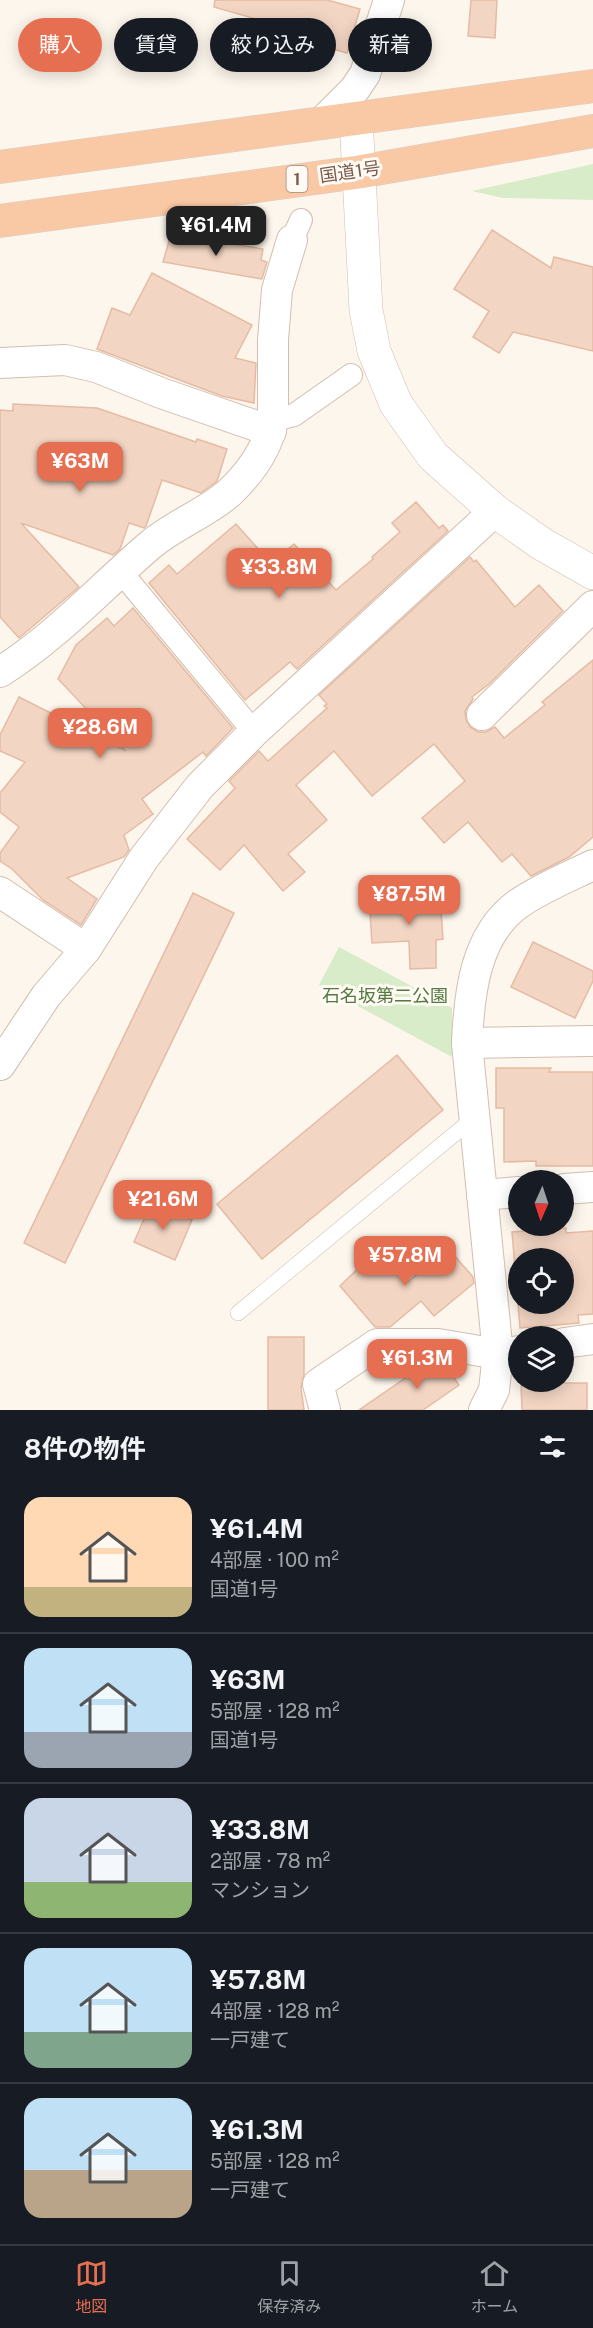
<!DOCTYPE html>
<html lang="ja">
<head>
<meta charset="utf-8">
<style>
	:root { --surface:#171b24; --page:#242831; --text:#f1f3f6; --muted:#9ea1a6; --line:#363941; --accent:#e76f51 }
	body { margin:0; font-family:"Public Sans","Noto Sans JP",sans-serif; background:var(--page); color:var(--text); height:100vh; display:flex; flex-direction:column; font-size:22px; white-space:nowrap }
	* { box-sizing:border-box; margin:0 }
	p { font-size:20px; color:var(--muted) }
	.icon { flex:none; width:33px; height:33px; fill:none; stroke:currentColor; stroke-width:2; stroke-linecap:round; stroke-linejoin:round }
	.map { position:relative; height:1410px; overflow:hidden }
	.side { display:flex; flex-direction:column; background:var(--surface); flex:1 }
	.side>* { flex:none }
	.banner { position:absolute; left:18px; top:18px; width:558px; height:54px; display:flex; gap:12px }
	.needle { width:39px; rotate:183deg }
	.fabs { position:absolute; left:508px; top:1170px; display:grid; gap:12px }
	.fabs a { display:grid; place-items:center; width:66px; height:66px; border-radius:50%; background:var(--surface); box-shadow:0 3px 15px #0003; font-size:30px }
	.price { position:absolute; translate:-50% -51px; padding:0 14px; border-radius:12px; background:var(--accent); color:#fff; font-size:20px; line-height:39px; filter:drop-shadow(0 2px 3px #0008) }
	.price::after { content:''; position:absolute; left:50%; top:36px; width:18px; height:14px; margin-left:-9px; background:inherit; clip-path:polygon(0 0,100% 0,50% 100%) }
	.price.selected { background:#222; color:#fff }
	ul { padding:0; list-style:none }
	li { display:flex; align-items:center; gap:18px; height:150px; padding:0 24px }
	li+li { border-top:2px solid var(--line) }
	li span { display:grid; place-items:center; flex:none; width:168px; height:120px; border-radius:18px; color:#555 }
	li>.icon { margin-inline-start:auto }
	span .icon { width:72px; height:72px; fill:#fffc; stroke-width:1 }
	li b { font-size:26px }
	h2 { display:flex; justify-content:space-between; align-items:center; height:72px; padding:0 24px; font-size:26px }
	.tag { padding:0 21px; border-radius:27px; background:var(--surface); box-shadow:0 3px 15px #0003; font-size:21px; line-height:54px }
	.tag.selected { background:var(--accent); color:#fff }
	.tab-bar { display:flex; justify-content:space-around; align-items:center; height:84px; border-top:2px solid var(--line); background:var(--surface); font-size:16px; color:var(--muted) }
	.tab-bar a { display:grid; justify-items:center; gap:3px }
	.tab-bar .selected { color:var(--accent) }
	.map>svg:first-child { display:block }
</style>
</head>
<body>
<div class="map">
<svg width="593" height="1410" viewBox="0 0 593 1410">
	<rect width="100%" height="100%" fill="#fdf6ec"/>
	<g fill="#d8ecc9">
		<polygon points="593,164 593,200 503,198 472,191"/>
		<polygon points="339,947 452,1008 452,1057 319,985"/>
	</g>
	<g fill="#f3d5c3" stroke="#e6bba3" stroke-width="1.5" fill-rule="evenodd">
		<polygon points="215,0 327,0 360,9 347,53 306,41 308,34 214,7"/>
		<polygon points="471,0 497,0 495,38 468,36"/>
		<polygon points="492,230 551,268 554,257 593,267 593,351 513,332 499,353 473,337 489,311 454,289"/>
		<polygon points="171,234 219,248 220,242 263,249 261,260 267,262 262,279 163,262"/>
		<polygon points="152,273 252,325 235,358 256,363 254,403 222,396 97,349 112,308 130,315"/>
		<polygon points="13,404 97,408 196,442 197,439 227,449 217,481 201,493 162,480 146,526 144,528 129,523 120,549 113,555 21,523 79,587 19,638 0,617 0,410 13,411"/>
		<polygon points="416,502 439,528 443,525 448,531 297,669 290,662 245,700 149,583 169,565 177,574 236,524 271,563 294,544 336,590 373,559 372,557 400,532 392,523"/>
		<polygon points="470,557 474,562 476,560 515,607 539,585 563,611 489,684 472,697 473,699 465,711 466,720 470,727 478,732 486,732 495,727 504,738 545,705 542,702 593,660 593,837 569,857 531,876 512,854 502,862 468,822 444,843 422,818 465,781 434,744 372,796 334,751 296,785 327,820 288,854 305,872 283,891 244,845 220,870 187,839 235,788 229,781 259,751 268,761 327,708 324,706 327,704 319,695"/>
		<polygon points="133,608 233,728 206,756 203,752 142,799 153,814 124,835 129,850 124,857 67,878 97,899 81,925 43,900 12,869 0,861 0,853 19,827 0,812 0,793 25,762 0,751 0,735 19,697 126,751 58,679 76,645 107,618 114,626"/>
		<polygon points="193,893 234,913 65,1263 24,1243"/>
		<polygon points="440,895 443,939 436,940 436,968 410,969 409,941 372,943 369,899"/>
		<polygon points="533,942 593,971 593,981 575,1018 511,987"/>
		<polygon points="397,1055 443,1110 262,1259 217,1204"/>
		<polygon points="496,1068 551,1068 549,1072 593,1072 593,1166 536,1166 536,1161 504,1162 504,1108 496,1108"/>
		<polygon points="151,1203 192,1220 175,1260 134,1242"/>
		<path d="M566,1228V1233L593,1231V1314L578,1315L579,1323L520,1328L512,1232ZM519,1258H564V1304H519Z"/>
		<polygon points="380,1247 408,1282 448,1248 473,1277 474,1283 434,1316 421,1301 390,1327 375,1327 340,1286"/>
		<polygon points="268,1337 304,1337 304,1375 301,1388 304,1410 268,1410"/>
		<polygon points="430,1361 443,1362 459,1385 423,1410 359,1410"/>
		<polygon points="521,1383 587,1383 587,1410 522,1410"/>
	</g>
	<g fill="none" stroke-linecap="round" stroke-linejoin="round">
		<g stroke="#d1beb0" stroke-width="16">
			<polyline id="service" points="238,1313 474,1118"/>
		</g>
		<g stroke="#d1beb0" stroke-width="24">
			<g id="pedestrian">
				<polyline points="292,240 301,220"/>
				<polyline points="273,420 294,415 351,375"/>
				<polyline points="121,572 254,732"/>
			</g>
		</g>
		<g stroke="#d1beb0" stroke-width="32">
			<g id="minor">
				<polyline points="322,122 355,89 365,74 389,0"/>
				<polyline points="0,363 65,360 96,367 161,393 271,431"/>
				<path d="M0,672C56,637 99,589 149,546C173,525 205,514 229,493C249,474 268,448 273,420V340L277,290L292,240"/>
				<polyline points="482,715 593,606"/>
				<polyline points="0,892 86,949"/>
				<polyline points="467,1043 593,1041"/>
				<polyline points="0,1065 46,996 86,949 144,858 200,786 254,732 495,511"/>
				<polyline points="564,1189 593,1187"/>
				<polyline points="482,1195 519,1192"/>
				<polyline points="564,1343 593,1339"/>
				<polyline points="325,1410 318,1384 377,1344 438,1344 498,1354 519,1351"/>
				<path d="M484,1410L494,1390L498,1354L467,1043C469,994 475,935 518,904C541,888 568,877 593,865"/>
			</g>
		</g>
		<g stroke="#d1beb0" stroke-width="34">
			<polyline id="tertiary" points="356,118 366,310 374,351 396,404 433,456 495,511 542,544 593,573"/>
		</g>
		<g stroke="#dad1cd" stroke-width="34">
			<g id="trunk">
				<polyline points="0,167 593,86"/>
				<polyline points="0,221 359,172 593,131"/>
			</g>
		</g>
		<use href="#service" stroke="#fff" stroke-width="15"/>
		<use href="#pedestrian" stroke="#fff" stroke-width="22"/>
		<use href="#minor" stroke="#fff" stroke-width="30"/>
		<use href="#tertiary" stroke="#fff" stroke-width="33"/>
		<use href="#trunk" stroke="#f9c8a4" stroke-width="33"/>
	</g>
	<g text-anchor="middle" stroke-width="6" stroke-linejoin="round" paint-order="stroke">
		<rect fill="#fffaf3" stroke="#a28b7f" stroke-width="1.5" x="286.5" y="166" width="21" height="26" rx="4.5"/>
		<g font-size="16" font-weight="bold" fill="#7a5c4d">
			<text x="297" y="185">1</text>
		</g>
		<g font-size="18" fill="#7a5c4d" stroke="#fffaf3">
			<text transform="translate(350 172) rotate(-8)" y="6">国道1号</text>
		</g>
		<g font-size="18" fill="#537a41" stroke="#fffaf3">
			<text x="385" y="1002">石名坂第二公園</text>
		</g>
	</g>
</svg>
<div class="fabs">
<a><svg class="needle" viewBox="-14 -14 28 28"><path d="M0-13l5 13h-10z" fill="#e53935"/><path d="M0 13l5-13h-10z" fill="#9ea1a6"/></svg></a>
<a><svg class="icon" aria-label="locate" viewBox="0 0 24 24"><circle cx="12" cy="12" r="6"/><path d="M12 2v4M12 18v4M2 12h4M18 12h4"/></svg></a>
<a><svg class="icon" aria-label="layers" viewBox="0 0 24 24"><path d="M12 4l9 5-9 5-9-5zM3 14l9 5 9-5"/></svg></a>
</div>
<b class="price selected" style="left:216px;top:257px">¥61.4M</b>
<b class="price" style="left:80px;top:493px">¥63M</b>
<b class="price" style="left:279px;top:599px">¥33.8M</b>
<b class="price" style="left:100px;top:759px">¥28.6M</b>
<b class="price" style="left:409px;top:926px">¥87.5M</b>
<b class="price" style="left:163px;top:1231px">¥21.6M</b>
<b class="price" style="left:405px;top:1287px">¥57.8M</b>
<b class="price" style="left:417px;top:1390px">¥61.3M</b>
<div class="banner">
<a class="tag selected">購入</a>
<a class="tag">賃貸</a>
<a class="tag">絞り込み</a>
<a class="tag">新着</a>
</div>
</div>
<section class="side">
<h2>8件の物件<svg class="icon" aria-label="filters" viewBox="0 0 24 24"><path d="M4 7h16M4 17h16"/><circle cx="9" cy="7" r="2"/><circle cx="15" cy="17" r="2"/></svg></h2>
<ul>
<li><span style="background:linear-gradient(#ffd9b3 75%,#c2b280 0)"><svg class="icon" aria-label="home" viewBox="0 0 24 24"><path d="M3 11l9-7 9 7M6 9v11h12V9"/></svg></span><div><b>¥61.4M</b><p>4部屋 · 100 m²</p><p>国道1号</p></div></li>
<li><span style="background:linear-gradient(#bfe0f5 70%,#9aa5b1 0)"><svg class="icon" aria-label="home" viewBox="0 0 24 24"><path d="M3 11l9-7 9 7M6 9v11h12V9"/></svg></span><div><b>¥63M</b><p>5部屋 · 128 m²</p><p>国道1号</p></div></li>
<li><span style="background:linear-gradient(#c9d6e8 70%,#8fb573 0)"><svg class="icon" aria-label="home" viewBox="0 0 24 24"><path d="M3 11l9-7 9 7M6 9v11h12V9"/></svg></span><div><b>¥33.8M</b><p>2部屋 · 78 m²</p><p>マンション</p></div></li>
<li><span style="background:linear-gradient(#bfe0f5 70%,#7fa58c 0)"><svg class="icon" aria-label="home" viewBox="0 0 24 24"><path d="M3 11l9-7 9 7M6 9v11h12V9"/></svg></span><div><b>¥57.8M</b><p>4部屋 · 128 m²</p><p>一戸建て</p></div></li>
<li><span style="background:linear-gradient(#bfe0f5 60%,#b9a48a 0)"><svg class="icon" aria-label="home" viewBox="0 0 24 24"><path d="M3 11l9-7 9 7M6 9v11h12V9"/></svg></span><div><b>¥61.3M</b><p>5部屋 · 128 m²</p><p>一戸建て</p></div></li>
</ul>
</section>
<nav class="tab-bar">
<a class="selected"><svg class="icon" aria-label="map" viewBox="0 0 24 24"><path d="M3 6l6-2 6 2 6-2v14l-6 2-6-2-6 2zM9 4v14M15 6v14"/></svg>地図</a>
<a><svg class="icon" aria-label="saved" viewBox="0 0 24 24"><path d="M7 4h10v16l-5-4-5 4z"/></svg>保存済み</a>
<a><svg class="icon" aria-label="home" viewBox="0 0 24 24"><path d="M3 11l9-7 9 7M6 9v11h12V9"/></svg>ホーム</a>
</nav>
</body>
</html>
